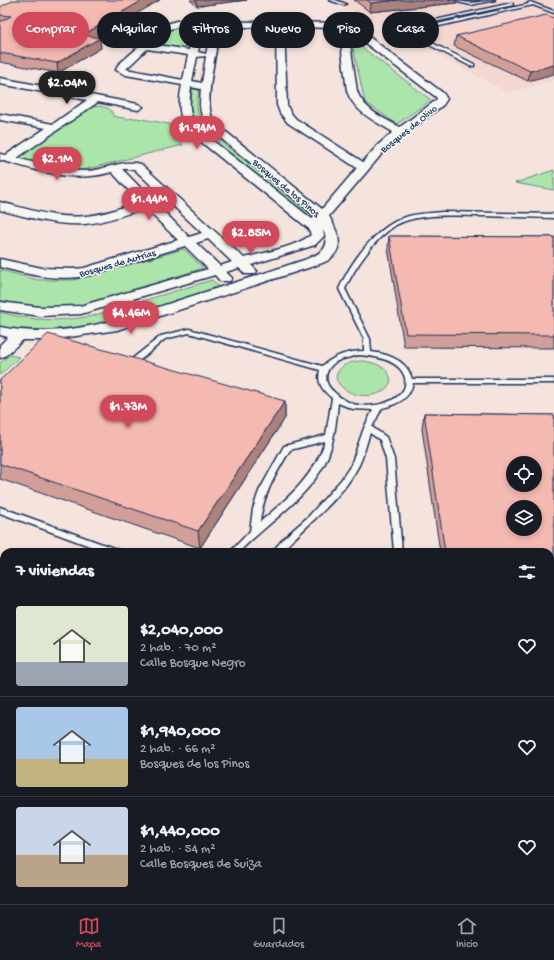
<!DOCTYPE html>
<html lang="es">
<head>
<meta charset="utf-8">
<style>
	:root { --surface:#171b24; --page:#242831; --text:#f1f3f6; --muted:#9ea1a6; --line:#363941; --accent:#d1495b }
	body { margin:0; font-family:"Gochi Hand",sans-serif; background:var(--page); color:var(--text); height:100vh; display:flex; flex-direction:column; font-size:15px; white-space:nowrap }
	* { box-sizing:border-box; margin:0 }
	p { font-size:13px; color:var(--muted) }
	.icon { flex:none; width:22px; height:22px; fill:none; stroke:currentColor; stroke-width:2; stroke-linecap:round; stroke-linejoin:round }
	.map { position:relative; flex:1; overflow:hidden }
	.details { position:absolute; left:0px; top:548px; width:554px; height:356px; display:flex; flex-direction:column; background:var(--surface); border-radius:12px 12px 0 0; box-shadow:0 2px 6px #0003 }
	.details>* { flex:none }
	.hud { position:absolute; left:12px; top:12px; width:530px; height:36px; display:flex; gap:8px }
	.buttons { position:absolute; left:506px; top:456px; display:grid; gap:8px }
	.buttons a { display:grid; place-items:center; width:36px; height:36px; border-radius:50%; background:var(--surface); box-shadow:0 2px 6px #0003; font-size:20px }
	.price { position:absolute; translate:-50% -34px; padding:0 9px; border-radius:14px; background:var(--accent); color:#fff; font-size:13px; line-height:26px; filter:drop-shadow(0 1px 2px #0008) }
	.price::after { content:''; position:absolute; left:50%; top:24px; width:12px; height:9px; margin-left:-6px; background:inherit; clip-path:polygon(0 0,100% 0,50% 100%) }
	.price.on { background:#222; color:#fff }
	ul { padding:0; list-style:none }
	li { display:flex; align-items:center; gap:12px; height:100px; padding:0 16px }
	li+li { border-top:1px solid var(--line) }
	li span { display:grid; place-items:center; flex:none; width:112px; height:80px; border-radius:4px; color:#555 }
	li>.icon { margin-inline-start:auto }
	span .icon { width:48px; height:48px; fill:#fffc; stroke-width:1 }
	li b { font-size:17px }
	h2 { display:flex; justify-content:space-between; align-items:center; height:48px; padding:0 16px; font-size:17px }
	.pill { padding:0 14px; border-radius:18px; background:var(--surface); box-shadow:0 2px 6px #0003; font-size:14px; line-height:36px }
	.pill.on { background:var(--accent); color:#fff }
	.tab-bar { display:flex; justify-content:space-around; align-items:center; height:56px; border-top:1px solid var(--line); background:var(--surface); font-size:11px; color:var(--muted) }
	.tab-bar a { display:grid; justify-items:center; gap:2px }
	.tab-bar .on { color:var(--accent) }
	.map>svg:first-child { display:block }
</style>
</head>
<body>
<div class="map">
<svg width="554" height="904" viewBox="0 0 554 904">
	<rect width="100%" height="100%" fill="#f5e4de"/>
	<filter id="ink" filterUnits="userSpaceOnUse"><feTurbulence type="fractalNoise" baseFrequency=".025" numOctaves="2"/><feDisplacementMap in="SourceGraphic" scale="8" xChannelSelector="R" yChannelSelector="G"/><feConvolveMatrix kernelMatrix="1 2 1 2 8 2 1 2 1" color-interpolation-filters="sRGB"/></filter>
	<g filter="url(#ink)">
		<polygon fill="#f5d7d0" points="325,0 554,0 554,80 508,93 360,13"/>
		<g fill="#ace5aa" stroke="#648a84">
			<polygon points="175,26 192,27 184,50 154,46"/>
			<polygon points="351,39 431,100 397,124 365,102"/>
			<path d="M193,89L199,90C195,110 197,120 212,135L311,211L308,216L205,136C190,120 188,110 193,89Z"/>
			<path d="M100,106C107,108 112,108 113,116L128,119L136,118L169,124L183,145L79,171L15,158L92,107Z"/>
			<polygon points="554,170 554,190 515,183"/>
			<path d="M184,249L203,268L88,305C57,309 30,308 0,300V270L38,280H74Z"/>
			<path d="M212,280L222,289L95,326L44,333L0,328V312C32,321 59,322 92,316Z"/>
			<polygon points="9,355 19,357 0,375 0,363"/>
			<path d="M364,361C376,363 388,367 391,380C385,403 342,399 336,378C338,364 352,361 364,361Z"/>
		</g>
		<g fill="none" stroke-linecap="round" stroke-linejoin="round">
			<g stroke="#1b2f5e" stroke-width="3">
				<g id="lane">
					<polygon points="329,0 335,0 346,4 344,5"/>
					<polygon points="449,0 471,3 495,0 471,5"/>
					<polygon points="530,2 554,11 554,13 533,5 426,29 417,33 418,36 474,64 474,66 470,66 414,37 414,32 424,27 529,4 528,3"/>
					<polygon points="512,3 513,5 415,26 413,25"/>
					<path d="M443,212L554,214V218C531,217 507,217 484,216C458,216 419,212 396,225C375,238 355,267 345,289L370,339L371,352C388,354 407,360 412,379H554V383H413C410,399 396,405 382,408L372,427L386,437L394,459L402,552H394L386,459L380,440L370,433C366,444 364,455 359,465C342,499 306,525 281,552H272L285,537L308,517L341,480L351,465L364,428L373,410L353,409L338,403C336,424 334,444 325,463C306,500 267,523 239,552H230L250,531L253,509L259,491L284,446L326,435L332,398C322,390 317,383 320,370L189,333L165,339L139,361H136L132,359L161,336L189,329L322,366C334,356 348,351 364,351V339L339,289C351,261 378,224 409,216C420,213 432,213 443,212ZM358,355C374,356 400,359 405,378C406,383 405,388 402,392C392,405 368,408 353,404C345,401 339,397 333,391C321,381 326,365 340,360C346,358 352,357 358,355ZM325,441C315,476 287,499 260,522C263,494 276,474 290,450Z"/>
					<polygon points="0,507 119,550 120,552 106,552 0,513"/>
					<rect x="550" y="620" width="4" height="8"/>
					<rect x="550" y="691" width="4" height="10"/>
					<polygon points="0,849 4,851 4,863 0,861"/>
					<polygon points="4,879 4,895 0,897 0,881"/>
					<polygon points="45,900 57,900 55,904 43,904"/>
					<polygon points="93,900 111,900 113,904 95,904"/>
				</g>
			</g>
			<g stroke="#1b2f5e" stroke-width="3">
				<path id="street" d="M176,21L346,23L356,27L443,93L447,99L443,105L386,149L329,216C336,230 346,245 331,258C327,262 319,264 314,266L117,330L49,340H23L5,356L0,358V345L8,337L0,335V327C66,340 124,318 186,298C225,286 265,273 304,260C319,254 333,249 323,230L324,236L315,245L251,265L257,271L255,274H245L239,268L226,272L232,278L230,281H220L215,275L81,314L40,316L0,310V302L40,307L80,306L208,269L185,246L90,275C60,282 29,275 0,267V259L42,268L74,269L84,268L178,240L145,208C126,214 106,222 85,224C56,226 27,217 0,210V202C28,209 56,219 85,216C104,215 122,207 139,202L112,172C72,184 38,170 0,160V154L6,155L46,128L0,120V114L53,124L87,100L0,84V78L138,104L143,107L138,110L98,102L17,158C39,164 63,171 87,171C106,170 121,159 141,164L244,258C266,252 293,248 311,235L309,229L190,133C178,118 178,104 182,85L126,75L116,70L118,65L164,25ZM177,27H194L189,50L152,44L170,29ZM203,27H212L206,54L198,52ZM221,27H276L277,105L280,113L288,123L357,168L322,209L220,127C217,124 213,120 212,117C204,100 217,46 221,27ZM284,27L339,28L347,91C355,113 375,121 393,132L378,145L363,162L296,119L290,112L287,105ZM348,30L436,97L437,99L435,101L400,127C383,118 364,110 357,91ZM147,49L188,55L183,80L126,69ZM206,56L202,83L192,81L197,57ZM191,87L201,89C199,110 199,115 212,131L315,216L312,219L198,129C188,116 189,102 191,87ZM122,169H134L202,233L189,237ZM208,239L232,262L220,266L196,243Z"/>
			</g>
			<use href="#lane" fill="#f6f6f2" fill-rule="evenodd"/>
			<use href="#street" fill="#f6f6f2" fill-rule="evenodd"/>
		</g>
		<g fill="#d29f98" stroke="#1b2f5e">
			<polygon points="190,0 247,0 197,6"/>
			<polygon points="354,0 456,0 456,3 370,12"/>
			<polygon points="464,0 481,0 474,1"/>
			<polygon points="0,7 96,38 101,48 58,73 0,62"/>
			<polygon points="554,18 528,81 454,46 456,36"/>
			<polygon points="389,236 554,237 554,348 404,347 388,248"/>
			<polygon points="0,380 285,401 285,418 200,548 0,479"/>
			<polygon points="424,413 554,415 554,604 550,604 550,552 440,552 422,429"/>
			<polygon points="0,566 4,567 4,833 3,835 0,834"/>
			<polygon points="145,900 550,900 554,904 154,904"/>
		</g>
		<g fill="#ab827c" stroke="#1b2f5e">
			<polygon points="143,0 160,0 84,45 83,35"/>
			<polygon points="196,0 247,0 197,6"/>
			<polygon points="398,0 456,0 456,3 370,12 371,3"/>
			<polygon points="100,38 101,48 58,73 57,63"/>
			<polygon points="554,65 554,74 528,81 530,71"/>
			<polygon points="285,401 285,418 200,548 198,531"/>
			<polygon points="4,809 4,833 3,835 0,829 0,814"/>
		</g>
		<g fill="#f4b9b1" stroke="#1b2f5e" fill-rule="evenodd">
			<polygon points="14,0 143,0 83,35 100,38 57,63 0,53 0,22 11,16 0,15 0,7"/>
			<polygon points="367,0 398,0 371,3"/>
			<polygon points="546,15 554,18 554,65 530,71 456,36"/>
			<polygon points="389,236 554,237 554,335 406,334"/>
			<polygon points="48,334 285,401 198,531 0,464 0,380"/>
			<path d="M424,413L554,415V588L550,587V552H445ZM513,463H535V485H513ZM513,507H535V529H513Z"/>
			<polygon points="0,566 4,567 4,809 0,814"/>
			<polygon points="550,775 554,777 554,904 179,904 171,900 550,900"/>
		</g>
	</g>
	<g text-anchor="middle" stroke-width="3" stroke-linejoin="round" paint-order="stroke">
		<g font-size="10" fill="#1b2f5e" stroke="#f6f6f2">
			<text transform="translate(408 128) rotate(-39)" y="4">Bosques de Olivo</text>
			<text transform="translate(287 187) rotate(40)" y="4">Bosques de los Pinos</text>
			<text transform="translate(117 262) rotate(-16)" y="4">Bosques de Autrias</text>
		</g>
	</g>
</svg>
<div class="buttons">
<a><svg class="icon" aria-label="locate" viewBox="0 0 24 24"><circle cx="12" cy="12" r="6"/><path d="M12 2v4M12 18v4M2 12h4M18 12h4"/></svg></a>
<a><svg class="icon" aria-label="layers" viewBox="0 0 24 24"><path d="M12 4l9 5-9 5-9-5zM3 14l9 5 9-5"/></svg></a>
</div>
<b class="price on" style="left:67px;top:105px">$2.04M</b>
<b class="price" style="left:197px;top:150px">$1.94M</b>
<b class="price" style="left:57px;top:181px">$2.1M</b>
<b class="price" style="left:149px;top:221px">$1.44M</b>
<b class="price" style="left:251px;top:255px">$2.85M</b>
<b class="price" style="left:131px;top:335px">$4.46M</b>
<b class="price" style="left:128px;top:429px">$1.73M</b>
<div class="hud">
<a class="pill on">Comprar</a>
<a class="pill">Alquilar</a>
<a class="pill">Filtros</a>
<a class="pill">Nuevo</a>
<a class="pill">Piso</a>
<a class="pill">Casa</a>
</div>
<section class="details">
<h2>7 viviendas<svg class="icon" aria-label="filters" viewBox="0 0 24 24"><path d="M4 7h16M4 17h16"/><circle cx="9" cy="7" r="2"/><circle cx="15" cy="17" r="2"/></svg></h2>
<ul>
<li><span style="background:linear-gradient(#dfe7d0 70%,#9aa5b1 0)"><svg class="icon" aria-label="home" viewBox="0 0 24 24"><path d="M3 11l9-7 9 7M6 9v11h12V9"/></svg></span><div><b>$2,040,000</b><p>2 hab. · 70 m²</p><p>Calle Bosque Negro</p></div><svg class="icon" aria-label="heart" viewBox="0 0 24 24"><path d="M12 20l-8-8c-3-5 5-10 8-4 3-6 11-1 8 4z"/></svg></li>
<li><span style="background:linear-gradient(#a9c7e8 65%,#c2b280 0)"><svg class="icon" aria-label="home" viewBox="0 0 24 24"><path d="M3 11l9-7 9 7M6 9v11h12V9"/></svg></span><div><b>$1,940,000</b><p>2 hab. · 66 m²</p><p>Bosques de los Pinos</p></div><svg class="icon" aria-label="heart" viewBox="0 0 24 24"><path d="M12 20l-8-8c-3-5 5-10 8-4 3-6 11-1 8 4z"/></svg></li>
<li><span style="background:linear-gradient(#c9d6e8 60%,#b9a48a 0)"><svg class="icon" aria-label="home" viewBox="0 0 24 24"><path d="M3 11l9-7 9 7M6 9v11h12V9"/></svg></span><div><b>$1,440,000</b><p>2 hab. · 54 m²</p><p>Calle Bosques de Suiza</p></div><svg class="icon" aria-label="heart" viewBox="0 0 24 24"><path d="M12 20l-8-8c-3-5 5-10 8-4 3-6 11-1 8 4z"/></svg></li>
</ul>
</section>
</div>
<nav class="tab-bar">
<a class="on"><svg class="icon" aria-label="map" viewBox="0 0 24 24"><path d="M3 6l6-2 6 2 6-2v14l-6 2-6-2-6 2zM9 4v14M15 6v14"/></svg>Mapa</a>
<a><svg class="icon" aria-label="saved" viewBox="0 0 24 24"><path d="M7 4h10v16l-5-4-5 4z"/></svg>Guardados</a>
<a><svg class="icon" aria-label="home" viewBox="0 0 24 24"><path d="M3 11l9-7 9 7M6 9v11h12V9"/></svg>Inicio</a>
</nav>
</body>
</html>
